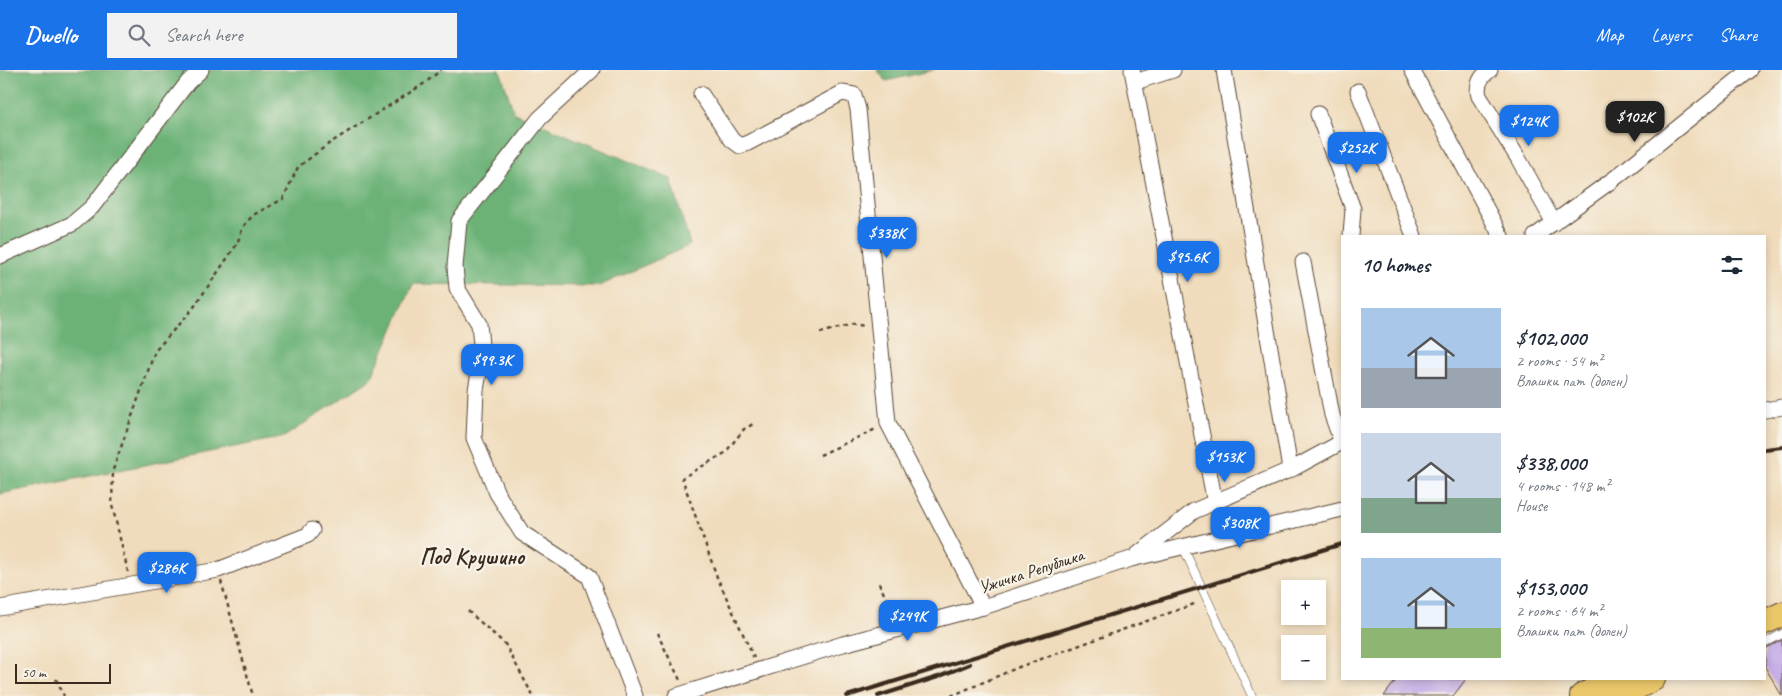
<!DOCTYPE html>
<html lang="en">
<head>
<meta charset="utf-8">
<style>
	:root { --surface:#fff; --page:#f2f2f3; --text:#1f2937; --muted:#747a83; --accent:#1a73e8 }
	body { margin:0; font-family:Caveat,sans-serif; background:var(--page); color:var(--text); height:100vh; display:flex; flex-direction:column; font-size:19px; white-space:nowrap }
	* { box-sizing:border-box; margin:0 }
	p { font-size:16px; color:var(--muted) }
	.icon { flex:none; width:28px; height:28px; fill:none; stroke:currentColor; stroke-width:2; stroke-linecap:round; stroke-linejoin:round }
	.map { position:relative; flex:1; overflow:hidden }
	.side { position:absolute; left:1341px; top:165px; width:425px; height:445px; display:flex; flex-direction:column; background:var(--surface); border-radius:0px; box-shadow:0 2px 8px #0003 }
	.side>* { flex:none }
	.tools { position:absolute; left:1281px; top:510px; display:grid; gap:10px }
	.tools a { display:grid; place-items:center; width:45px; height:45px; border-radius:0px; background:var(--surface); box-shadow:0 2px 8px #0003; font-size:25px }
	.scale { position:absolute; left:15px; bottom:12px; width:96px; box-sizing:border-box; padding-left:5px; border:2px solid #3b2a1e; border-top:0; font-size:14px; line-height:18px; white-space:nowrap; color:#3b2a1e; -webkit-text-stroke:4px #f7f3e8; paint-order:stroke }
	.price { position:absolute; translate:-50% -42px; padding:0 11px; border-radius:10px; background:var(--accent); color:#fff; font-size:16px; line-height:32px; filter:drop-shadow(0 1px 2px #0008) }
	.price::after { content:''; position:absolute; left:50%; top:30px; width:15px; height:11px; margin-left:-8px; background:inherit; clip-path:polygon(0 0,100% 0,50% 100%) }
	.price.selected { background:#222; color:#fff }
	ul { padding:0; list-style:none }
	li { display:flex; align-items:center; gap:15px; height:125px; padding:0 20px }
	li span { display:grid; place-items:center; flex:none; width:140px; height:100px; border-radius:0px; color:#555 }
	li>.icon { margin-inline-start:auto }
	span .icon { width:60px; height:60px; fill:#fffc; stroke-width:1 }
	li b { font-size:21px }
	h2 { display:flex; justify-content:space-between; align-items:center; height:60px; padding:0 20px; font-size:21px }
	header { display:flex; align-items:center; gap:30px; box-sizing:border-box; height:70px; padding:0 25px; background:var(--accent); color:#fff }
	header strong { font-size:24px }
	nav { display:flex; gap:28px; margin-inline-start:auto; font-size:18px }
	.search { width:350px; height:45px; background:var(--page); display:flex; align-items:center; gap:12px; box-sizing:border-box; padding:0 18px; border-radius:0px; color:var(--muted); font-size:19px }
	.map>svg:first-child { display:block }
</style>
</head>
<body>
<header>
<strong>Dwello</strong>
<div class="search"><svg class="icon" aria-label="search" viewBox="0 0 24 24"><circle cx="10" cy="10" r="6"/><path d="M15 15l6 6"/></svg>Search here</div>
<nav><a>Map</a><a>Layers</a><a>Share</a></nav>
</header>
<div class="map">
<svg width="1782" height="626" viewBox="0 0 1782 626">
	<rect width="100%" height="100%" fill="#f7f3e8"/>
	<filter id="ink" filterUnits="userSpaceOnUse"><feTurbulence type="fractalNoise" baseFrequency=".02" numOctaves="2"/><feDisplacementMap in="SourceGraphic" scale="10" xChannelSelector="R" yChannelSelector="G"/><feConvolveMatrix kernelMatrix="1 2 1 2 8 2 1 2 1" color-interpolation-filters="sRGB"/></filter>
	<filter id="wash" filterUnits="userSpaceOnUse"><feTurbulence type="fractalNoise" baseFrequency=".0096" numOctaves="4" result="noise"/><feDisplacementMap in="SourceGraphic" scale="20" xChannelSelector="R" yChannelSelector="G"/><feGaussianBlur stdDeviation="1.12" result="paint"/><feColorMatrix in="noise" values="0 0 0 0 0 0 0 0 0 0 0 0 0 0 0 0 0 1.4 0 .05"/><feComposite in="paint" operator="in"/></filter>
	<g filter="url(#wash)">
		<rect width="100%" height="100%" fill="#f0dcbc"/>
		<g fill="#6cb277" stroke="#546e4a">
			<polygon points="0,0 500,0 514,43 671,109 690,175 599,216 413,214 371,309 284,367 0,424"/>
			<polygon points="877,0 934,0 886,11"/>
		</g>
		<g id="blocks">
			<g fill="#c5ade7">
				<polygon points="1782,570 1782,626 1765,597 1765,579"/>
				<polygon points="1397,609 1466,609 1453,626 1384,626"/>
			</g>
		</g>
	</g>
	<g filter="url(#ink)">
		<use href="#blocks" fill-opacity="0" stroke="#564536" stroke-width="1"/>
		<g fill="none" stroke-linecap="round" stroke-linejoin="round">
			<g stroke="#564536" stroke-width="9">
				<g id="service">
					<polyline points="1183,477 1252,626"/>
					<polyline points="1765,573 1782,564"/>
				</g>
			</g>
			<g stroke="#564536" stroke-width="17">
				<g id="minor">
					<polyline points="592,0 540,48 459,151 455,197 457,218 479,254 482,285 476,320 474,368 497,423 522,463 589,506 635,626"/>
					<polyline points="1132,0 1215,433"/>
					<polyline points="1224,0 1290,399"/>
					<polyline points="1412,0 1501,166"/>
					<path d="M1490,0C1481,6 1476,15 1479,26L1518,88L1554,153"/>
					<polyline points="1135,12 1173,0"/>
					<polyline points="1358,21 1414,166"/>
					<polyline points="701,24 732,70 740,76 748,73 842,23 854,25 858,39 888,353 983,537"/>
					<polyline points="1318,44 1353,139 1351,166"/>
					<polyline points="1535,166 1615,108 1750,0"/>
					<polyline points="0,186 72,154 92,137 188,12 201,0"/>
					<polyline points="1303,192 1332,345 1342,373"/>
					<polyline points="1765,340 1782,337"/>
					<polyline points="1137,485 1194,441 1294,398 1342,372"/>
					<polyline points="0,538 218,500 308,465 312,460"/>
					<polyline points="676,626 843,574 983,537 1131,489 1342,439"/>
				</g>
			</g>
			<g stroke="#564536" stroke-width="26">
				<g id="primary">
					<polyline points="1765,552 1782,544"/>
					<polyline points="1582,626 1614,609"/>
					<polyline points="1620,626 1653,609"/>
				</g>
			</g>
			<g stroke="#564536" stroke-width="2.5" stroke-dasharray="4 4" stroke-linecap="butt">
				<polyline points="820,263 853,254 865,256"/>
				<polyline points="820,385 876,359"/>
				<polyline points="128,502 112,435 113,400 155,281 194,237 237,174 243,157 253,145 283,129 298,97 330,73 425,13 441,0"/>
				<polyline points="221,511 253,626"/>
				<polyline points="879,513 895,548"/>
				<polyline points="468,541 505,574 533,626"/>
				<polyline points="657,563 680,610"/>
				<polyline points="754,588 717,507 682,408 725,383 744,359 755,353"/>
				<polyline points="56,609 64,626"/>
				<polyline points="951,626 1019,597 1197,533"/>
			</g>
			<use href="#service" stroke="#fff" stroke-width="8"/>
			<use href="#minor" stroke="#fff" stroke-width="15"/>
			<use href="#primary" stroke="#eac769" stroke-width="24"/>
			<g stroke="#3b2a1e" stroke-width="4">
				<polyline points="1765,379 1782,377"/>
				<polyline points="847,626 1342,474"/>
				<polyline points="878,626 938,607 970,594"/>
			</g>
		</g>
	</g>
	<g text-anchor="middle" stroke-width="4.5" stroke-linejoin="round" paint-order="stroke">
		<g font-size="18" fill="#3b2a1e" stroke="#f7f3e8">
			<text transform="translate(1031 501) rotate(-18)" y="6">Ужичка Република</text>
		</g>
		<g font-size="22" font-weight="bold" fill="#3b2a1e" stroke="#f7f3e8">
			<text x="472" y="494">Под Крушино</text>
		</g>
	</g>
</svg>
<div class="tools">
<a>+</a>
<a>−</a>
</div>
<div class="scale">50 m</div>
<b class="price selected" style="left:1635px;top:73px">$102K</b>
<b class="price" style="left:1529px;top:77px">$124K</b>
<b class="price" style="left:1357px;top:104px">$252K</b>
<b class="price" style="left:887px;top:189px">$338K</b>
<b class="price" style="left:1188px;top:213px">$95.6K</b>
<b class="price" style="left:492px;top:316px">$99.3K</b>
<b class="price" style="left:1225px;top:413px">$153K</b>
<b class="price" style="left:1240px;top:479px">$308K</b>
<b class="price" style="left:167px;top:524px">$286K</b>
<b class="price" style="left:908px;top:572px">$249K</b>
<section class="side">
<h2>10 homes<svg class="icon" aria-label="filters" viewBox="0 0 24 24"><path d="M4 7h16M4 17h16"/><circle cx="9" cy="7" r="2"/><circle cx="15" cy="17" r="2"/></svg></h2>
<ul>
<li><span style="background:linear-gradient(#a9c7e8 60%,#9aa5b1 0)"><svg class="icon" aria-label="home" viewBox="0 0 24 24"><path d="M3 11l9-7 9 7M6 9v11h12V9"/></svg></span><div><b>$102,000</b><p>2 rooms · 54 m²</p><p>Влашки пат (долен)</p></div></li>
<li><span style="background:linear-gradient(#c9d6e8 65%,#7fa58c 0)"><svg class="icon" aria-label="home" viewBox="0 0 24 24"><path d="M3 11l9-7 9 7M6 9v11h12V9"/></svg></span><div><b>$338,000</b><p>4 rooms · 148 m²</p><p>House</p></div></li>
<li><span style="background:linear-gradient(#a9c7e8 70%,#8fb573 0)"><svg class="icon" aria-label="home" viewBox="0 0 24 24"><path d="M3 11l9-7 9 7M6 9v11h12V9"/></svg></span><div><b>$153,000</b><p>2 rooms · 64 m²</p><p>Влашки пат (долен)</p></div></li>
</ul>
</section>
</div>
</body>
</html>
